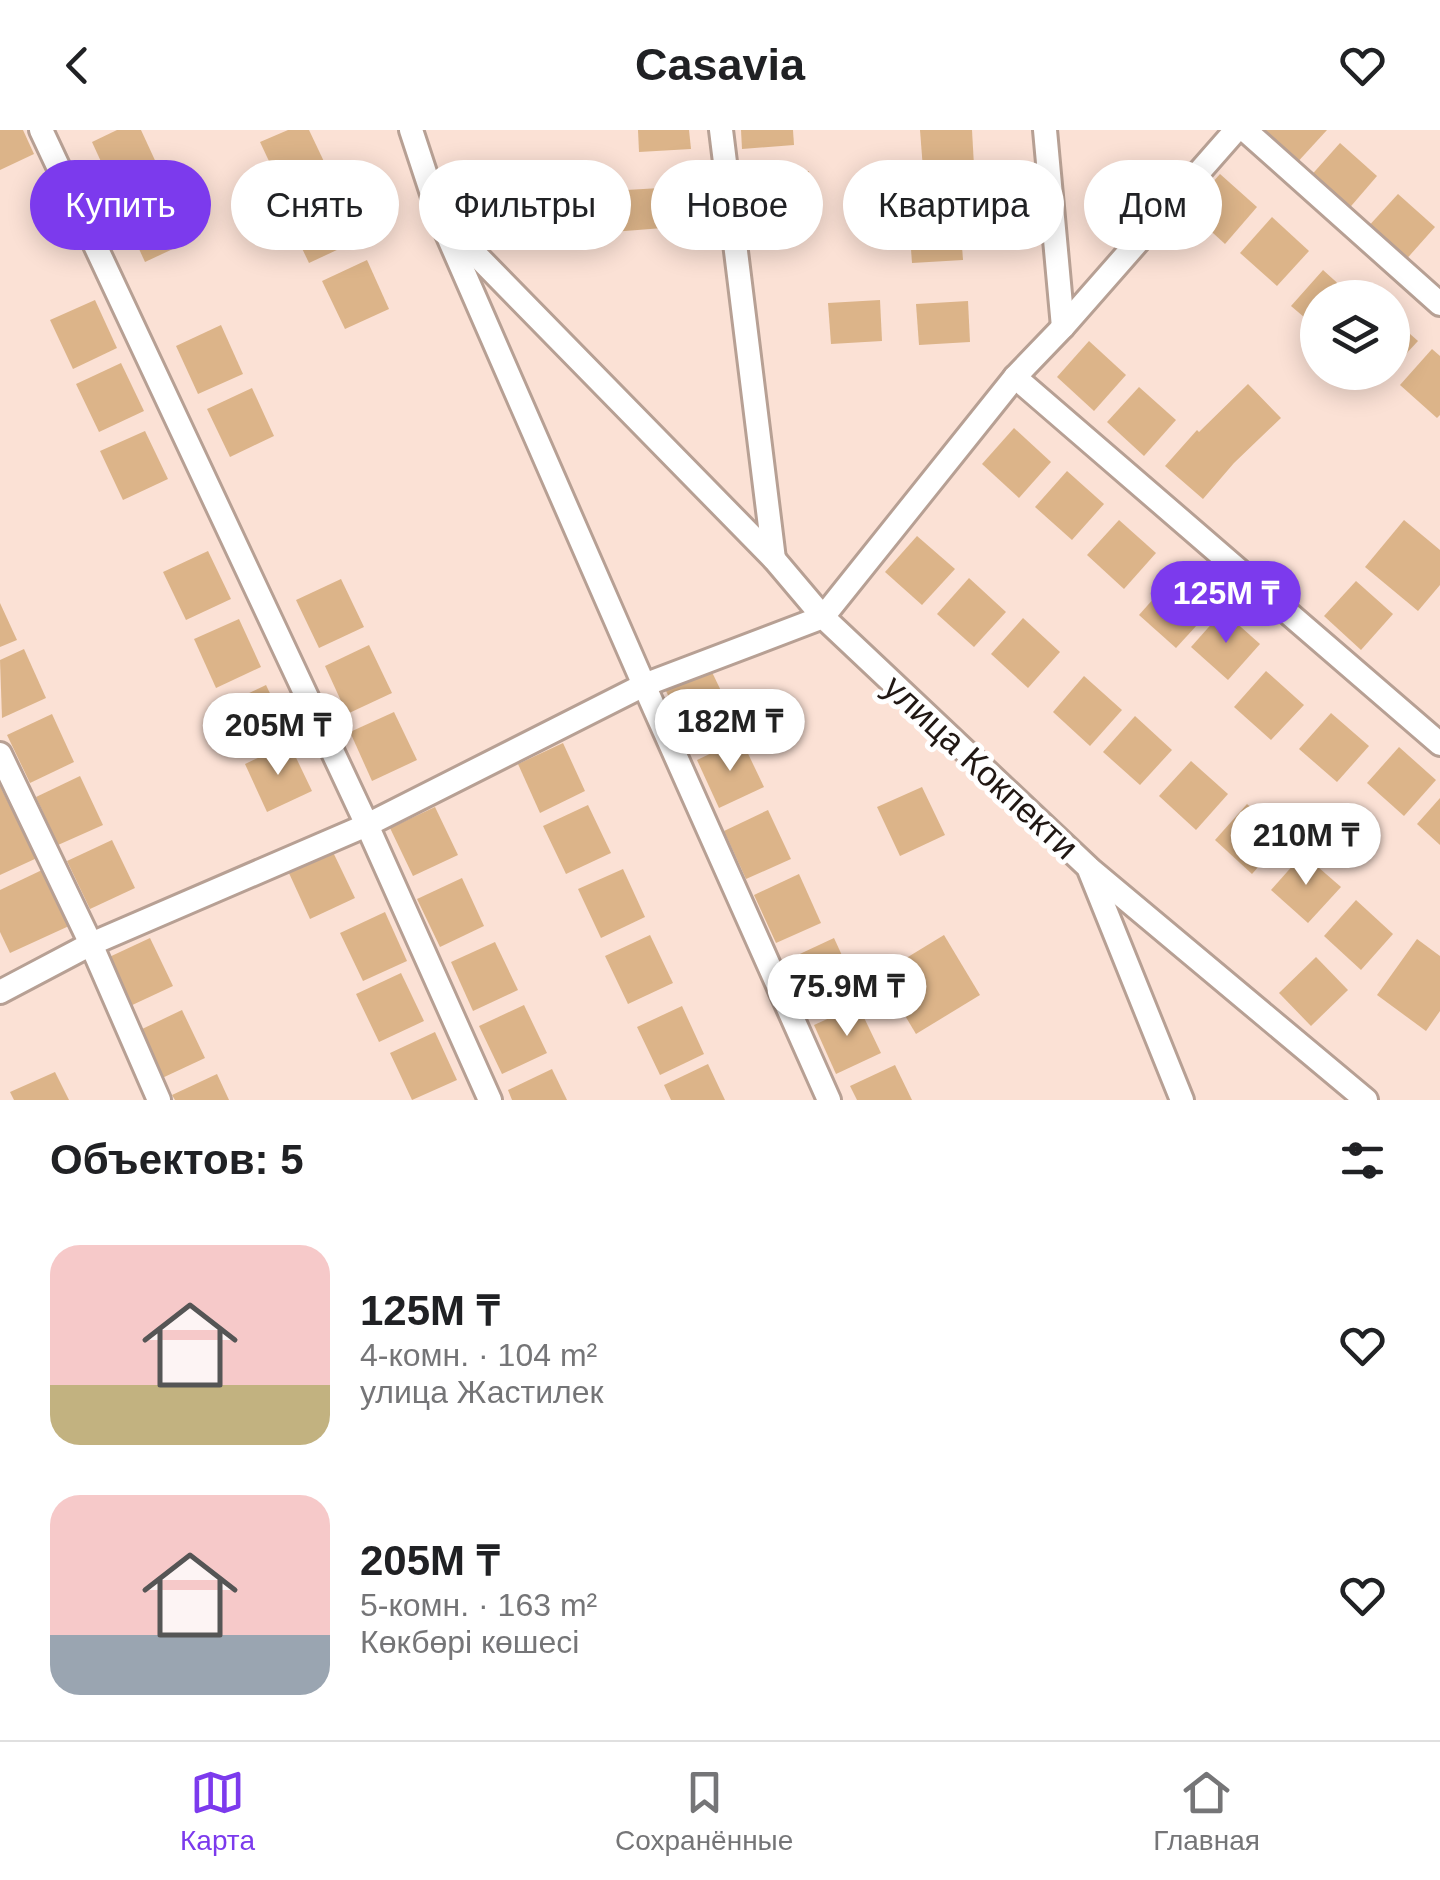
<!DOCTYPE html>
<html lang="ru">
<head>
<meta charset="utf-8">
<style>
	:root { --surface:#fff; --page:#f6f6f6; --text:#202124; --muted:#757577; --line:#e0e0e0; --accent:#7c3aed }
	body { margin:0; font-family:Helvetica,sans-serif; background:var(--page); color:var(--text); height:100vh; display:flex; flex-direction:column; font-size:38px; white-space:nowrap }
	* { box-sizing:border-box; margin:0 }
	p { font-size:32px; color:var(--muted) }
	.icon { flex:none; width:55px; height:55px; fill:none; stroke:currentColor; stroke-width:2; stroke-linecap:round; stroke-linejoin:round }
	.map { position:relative; height:970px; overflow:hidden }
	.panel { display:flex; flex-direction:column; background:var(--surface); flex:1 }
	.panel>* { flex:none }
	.banner { position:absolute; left:30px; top:30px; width:1380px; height:90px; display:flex; gap:20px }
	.fabs { position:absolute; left:1300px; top:150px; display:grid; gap:20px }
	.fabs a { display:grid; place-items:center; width:110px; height:110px; border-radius:50%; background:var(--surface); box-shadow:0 5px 25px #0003; font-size:50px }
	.price { position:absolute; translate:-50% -85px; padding:0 22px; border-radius:35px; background:#fff; color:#222; font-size:32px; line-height:65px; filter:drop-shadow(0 2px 5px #0008) }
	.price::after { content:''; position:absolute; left:50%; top:60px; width:30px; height:22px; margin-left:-15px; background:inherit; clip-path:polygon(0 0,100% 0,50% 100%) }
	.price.on { background:var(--accent); color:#fff }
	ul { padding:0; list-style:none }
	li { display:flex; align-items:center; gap:30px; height:250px; padding:0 50px }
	li span { display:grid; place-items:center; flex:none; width:280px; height:200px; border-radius:30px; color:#555 }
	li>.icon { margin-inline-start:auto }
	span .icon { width:120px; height:120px; fill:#fffc; stroke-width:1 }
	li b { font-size:42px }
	h2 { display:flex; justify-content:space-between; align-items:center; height:120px; padding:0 50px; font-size:42px }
	.chip { padding:0 35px; border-radius:45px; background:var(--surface); box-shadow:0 5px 25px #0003; font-size:35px; line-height:90px }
	.chip.on { background:var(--accent); color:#fff }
	header { display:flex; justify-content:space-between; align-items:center; height:130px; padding:0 50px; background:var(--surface); font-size:45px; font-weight:600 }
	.dock { display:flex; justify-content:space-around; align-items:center; height:140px; border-top:2px solid var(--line); background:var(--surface); font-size:28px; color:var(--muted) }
	.dock a { display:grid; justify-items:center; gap:5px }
	.dock .on { color:var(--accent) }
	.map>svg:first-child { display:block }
</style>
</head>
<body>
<header><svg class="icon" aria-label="back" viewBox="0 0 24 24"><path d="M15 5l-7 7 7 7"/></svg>Casavia<svg class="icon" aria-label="heart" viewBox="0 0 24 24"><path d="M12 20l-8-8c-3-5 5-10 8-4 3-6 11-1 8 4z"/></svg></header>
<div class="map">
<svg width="1440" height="970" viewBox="0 0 1440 970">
	<rect width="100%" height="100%" fill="#fbe1d5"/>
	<g fill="#dcb489">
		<polygon points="0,0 23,0 34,24 0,40"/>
		<polygon points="117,0 141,0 159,39 114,60 92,12"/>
		<polygon points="288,0 309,0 328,40 283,61 260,12"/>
		<polygon points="638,0 689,0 691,19 639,22"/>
		<polygon points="741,0 793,0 794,15 742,19"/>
		<polygon points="920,0 972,0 974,36 923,39"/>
		<polygon points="1260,0 1327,0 1294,36"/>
		<polygon points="1340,13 1377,46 1346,82 1308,49"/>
		<polygon points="809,41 812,81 761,85 758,44"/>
		<polygon points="1220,44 1257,77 1225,114 1188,80"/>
		<polygon points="660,58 663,98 612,102 609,61"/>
		<polygon points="167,63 190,111 145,132 123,84"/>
		<polygon points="331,63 354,112 309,133 286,85"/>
		<polygon points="1398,64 1435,97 1403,133 1366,99"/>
		<polygon points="1272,87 1309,121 1277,156 1240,123"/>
		<polygon points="960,89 963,130 912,133 909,92"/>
		<polygon points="367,130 389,179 345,199 322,151"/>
		<polygon points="1323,140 1354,168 1318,168 1318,199 1291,176"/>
		<polygon points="95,170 117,218 73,239 50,190"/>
		<polygon points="880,170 882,211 831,214 828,173"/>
		<polygon points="968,171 970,212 919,215 916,174"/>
		<polygon points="1392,188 1418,211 1392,239"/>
		<polygon points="221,195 243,244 198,264 176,216"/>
		<polygon points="1089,211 1126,245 1094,281 1057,247"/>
		<polygon points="1432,219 1440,226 1440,285 1437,288 1400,255"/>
		<polygon points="121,233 144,281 99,302 76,254"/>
		<polygon points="1248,254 1281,288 1234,333 1203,369 1165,336 1197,300 1199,302"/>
		<polygon points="1139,257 1176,290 1144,326 1107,292"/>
		<polygon points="252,258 274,306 230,327 207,279"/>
		<polygon points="1014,298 1051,332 1019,368 982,334"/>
		<polygon points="145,301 168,349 123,370 100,321"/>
		<polygon points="1067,341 1104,374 1072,410 1035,377"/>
		<polygon points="1119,390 1156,423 1124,459 1087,425"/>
		<polygon points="1404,390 1440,420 1440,455 1418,481 1365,437"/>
		<polygon points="917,406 955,439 922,475 885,442"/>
		<polygon points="208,421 231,469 186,490 163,442"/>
		<polygon points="969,448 1006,482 974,517 937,484"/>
		<polygon points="341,449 364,497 319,518 296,470"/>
		<polygon points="1171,449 1208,483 1176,518 1139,485"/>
		<polygon points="1356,451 1393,484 1361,520 1324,486"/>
		<polygon points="0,473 17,510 0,517"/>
		<polygon points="1223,481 1260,514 1228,550 1191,517"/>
		<polygon points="1023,488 1060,522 1028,558 991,524"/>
		<polygon points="239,489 261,537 216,558 194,509"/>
		<polygon points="369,515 392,563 347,584 325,536"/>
		<polygon points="24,519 46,568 2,588 0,530"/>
		<polygon points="711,540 734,588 689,609 666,561"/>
		<polygon points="1266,541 1304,575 1271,610 1234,577"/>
		<polygon points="1084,546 1122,580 1090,616 1053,582"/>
		<polygon points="266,555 289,603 244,624 222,576"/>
		<polygon points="394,582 417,630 372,651 350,602"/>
		<polygon points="1331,583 1369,616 1337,652 1299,619"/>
		<polygon points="52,584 74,632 30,653 7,605"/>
		<polygon points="1135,586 1172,620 1140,655 1103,622"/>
		<polygon points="741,609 764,657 719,678 697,630"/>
		<polygon points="289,613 312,661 267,682 245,634"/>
		<polygon points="563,613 585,661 540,683 518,634"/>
		<polygon points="1399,617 1436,650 1404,686 1367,653"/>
		<polygon points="1191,631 1228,664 1196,700 1159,666"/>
		<polygon points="80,646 103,695 58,715 36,667"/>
		<polygon points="0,656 9,674 11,672 37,728 0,745"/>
		<polygon points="922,657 945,705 900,726 877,677"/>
		<polygon points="1440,668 1440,715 1417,694"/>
		<polygon points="1247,674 1284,707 1252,744 1215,710"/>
		<polygon points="588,675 611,723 566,744 543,696"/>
		<polygon points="435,677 458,725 413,746 390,698"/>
		<polygon points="768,680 791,729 746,749 724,701"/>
		<polygon points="112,710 135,758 90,779 67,731"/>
		<polygon points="332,720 355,768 310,789 288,741"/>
		<polygon points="1303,724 1341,757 1308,793 1271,760"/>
		<polygon points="623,739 645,787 601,808 578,759"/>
		<polygon points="42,740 69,796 10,823 0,802 0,760"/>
		<polygon points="799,744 821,793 776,813 754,765"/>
		<polygon points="462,748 484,796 440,817 417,769"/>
		<polygon points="1356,770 1393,804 1361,840 1324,806"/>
		<polygon points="385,782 407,831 363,851 340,803"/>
		<polygon points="650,805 673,853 628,874 605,826"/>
		<polygon points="944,805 980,865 916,904 880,844"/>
		<polygon points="150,808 173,856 128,877 105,829"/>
		<polygon points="834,808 856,856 812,877 789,829"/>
		<polygon points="1417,809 1440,826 1440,881 1426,901 1377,865"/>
		<polygon points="495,812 518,860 473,881 451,832"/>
		<polygon points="1316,827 1348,860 1311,896 1279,863"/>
		<polygon points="401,843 424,891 379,912 356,864"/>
		<polygon points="524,875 547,923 502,944 479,896"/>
		<polygon points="858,875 881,923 836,944 814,895"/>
		<polygon points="682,876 704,924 660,945 637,897"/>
		<polygon points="182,880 205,928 160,949 138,901"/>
		<polygon points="435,902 457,950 412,970 390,923"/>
		<polygon points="708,934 725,970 671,970 664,955"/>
		<polygon points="895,935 912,970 857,970 850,956"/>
		<polygon points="552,939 567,970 512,970 508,960"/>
		<polygon points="55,942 69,970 14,970 10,962"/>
		<polygon points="217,944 229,970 175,970 172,965"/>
	</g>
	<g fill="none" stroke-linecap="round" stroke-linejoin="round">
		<g stroke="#b7a094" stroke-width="28">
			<g id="street">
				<polyline points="41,0 367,695 490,970"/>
				<polyline points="411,0 440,88 774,429 823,487 1015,247 1063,197 1236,0"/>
				<polyline points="721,0 774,429"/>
				<polyline points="1045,0 1063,197"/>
				<polyline points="1245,0 1440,174"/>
				<polyline points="447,104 644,555 829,970"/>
				<polyline points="1015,247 1440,614"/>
				<polyline points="0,624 91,814 159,970"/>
				<polyline points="1090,739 1366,970"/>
				<polyline points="0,862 91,814 367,695 644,555 823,487 1088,737 1182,970"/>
			</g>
		</g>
		<use href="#street" stroke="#fff" stroke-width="22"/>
	</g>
	<g text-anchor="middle" stroke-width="10" stroke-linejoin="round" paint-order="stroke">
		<g font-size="35" fill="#211814" stroke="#fff">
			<text transform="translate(981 637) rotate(43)" y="12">улица Кокпекти</text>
		</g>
	</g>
</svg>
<div class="fabs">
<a><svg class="icon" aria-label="layers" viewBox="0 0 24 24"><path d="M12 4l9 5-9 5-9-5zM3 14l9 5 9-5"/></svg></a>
</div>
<b class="price on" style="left:1226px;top:516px">125M ₸</b>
<b class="price" style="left:730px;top:644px">182M ₸</b>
<b class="price" style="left:278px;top:648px">205M ₸</b>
<b class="price" style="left:1306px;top:758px">210M ₸</b>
<b class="price" style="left:847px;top:909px">75.9M ₸</b>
<div class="banner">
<a class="chip on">Купить</a>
<a class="chip">Снять</a>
<a class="chip">Фильтры</a>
<a class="chip">Новое</a>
<a class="chip">Квартира</a>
<a class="chip">Дом</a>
</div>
</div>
<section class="panel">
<h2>Объектов: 5<svg class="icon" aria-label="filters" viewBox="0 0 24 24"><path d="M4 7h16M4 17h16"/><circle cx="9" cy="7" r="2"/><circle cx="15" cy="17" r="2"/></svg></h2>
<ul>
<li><span style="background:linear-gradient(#f6c9c9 70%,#c2b280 0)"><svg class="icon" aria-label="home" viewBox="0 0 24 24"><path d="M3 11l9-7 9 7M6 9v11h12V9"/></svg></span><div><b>125M ₸</b><p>4-комн. · 104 m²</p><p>улица Жастилек</p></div><svg class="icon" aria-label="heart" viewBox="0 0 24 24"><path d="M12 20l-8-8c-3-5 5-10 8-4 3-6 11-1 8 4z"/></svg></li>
<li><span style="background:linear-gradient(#f6c9c9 70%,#9aa5b1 0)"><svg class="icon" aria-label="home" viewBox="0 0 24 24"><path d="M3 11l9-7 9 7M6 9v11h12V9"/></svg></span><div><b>205M ₸</b><p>5-комн. · 163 m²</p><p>Көкбөрі көшесі</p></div><svg class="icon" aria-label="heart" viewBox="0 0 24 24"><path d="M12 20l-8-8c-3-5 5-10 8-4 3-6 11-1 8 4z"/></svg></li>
</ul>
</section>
<nav class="dock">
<a class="on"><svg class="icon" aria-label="map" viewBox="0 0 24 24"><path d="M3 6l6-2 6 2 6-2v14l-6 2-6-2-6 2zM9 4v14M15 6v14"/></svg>Карта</a>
<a><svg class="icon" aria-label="saved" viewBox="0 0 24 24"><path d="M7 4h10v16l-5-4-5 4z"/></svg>Сохранённые</a>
<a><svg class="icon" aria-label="home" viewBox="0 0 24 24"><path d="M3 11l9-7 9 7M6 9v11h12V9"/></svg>Главная</a>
</nav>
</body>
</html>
